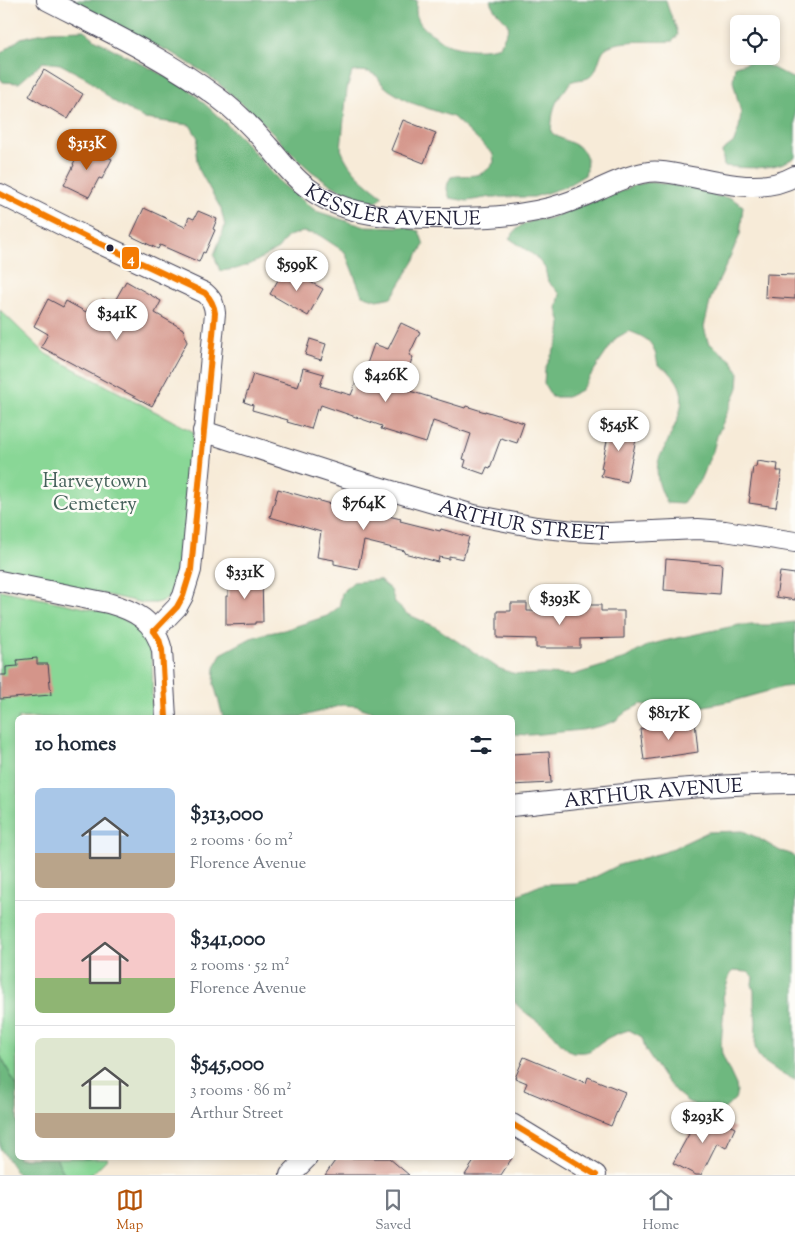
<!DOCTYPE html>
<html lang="en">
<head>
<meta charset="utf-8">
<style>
	:root { --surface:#fff; --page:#f6f6f7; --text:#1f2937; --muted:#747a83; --line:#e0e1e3; --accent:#b45309 }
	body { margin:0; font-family:"Sorts Mill Goudy",serif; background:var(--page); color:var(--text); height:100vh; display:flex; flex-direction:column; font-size:19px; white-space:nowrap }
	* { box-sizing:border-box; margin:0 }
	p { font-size:16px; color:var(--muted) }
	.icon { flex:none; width:28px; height:28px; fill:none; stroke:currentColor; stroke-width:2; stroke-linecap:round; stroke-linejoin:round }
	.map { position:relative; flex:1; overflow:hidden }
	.drawer { position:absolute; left:15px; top:715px; width:500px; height:445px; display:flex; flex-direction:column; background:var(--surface); border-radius:8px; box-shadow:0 2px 8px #0003 }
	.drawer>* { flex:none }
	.fabs { position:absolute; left:730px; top:15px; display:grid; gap:10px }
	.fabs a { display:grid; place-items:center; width:50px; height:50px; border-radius:8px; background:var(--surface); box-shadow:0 2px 8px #0003; font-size:25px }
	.price { position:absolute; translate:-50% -42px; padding:0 11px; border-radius:18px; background:#fff; color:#222; font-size:16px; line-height:32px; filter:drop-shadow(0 1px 2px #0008) }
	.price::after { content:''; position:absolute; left:50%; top:30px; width:15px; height:11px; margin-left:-8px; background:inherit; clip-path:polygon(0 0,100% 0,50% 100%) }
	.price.selected { background:var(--accent); color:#fff }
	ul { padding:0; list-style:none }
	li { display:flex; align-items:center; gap:15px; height:125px; padding:0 20px }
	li+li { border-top:1px solid var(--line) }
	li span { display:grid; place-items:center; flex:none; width:140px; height:100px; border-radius:8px; color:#555 }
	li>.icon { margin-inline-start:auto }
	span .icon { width:60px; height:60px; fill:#fffc; stroke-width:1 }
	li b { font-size:21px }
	h2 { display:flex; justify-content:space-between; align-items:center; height:60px; padding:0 20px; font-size:21px }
	.tab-bar { display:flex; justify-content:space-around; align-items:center; height:70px; border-top:1px solid var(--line); background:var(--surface); font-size:14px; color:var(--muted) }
	.tab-bar a { display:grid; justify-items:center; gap:2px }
	.tab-bar .selected { color:var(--accent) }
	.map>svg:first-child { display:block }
</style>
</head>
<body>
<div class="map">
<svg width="795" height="1175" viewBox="0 0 795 1175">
	<rect width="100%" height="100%" fill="#fdfcf7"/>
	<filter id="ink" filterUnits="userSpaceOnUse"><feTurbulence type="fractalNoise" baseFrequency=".02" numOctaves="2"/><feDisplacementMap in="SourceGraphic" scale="10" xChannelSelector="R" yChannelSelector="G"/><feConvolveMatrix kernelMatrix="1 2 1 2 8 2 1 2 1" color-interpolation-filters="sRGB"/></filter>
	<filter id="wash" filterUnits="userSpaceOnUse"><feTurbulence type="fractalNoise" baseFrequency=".0096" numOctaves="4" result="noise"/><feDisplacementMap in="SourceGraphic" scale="20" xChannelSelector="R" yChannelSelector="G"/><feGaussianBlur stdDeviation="1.12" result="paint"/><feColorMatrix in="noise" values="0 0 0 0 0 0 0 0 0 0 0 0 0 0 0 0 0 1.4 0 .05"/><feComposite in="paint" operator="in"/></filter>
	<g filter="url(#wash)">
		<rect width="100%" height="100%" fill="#f7ebd8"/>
		<g fill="#89d796" stroke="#567c68">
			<polygon points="0,310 46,354 194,432 183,563 175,585 167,599 156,603 143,603 0,571"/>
			<path d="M0,590L114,614C155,634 153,652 152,694C152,702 151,710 153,717L18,718L17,1087L0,1055Z"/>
			<polygon points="56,1158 108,1158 91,1175 65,1175"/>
		</g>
		<g fill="#6eb87f" stroke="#486d5d">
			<path d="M70,0H417C416,6 415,13 418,19C421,26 427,31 434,35C438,38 442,42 447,44C461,50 486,51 500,46L509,27C504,16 493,12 490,0H666C668,12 676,23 678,35L673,41C657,43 613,37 603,51C598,59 598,73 588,78C584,80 578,79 573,81C570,83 567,87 565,90C552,105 553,113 551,132C569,147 594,141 585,175L565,187L534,197H491L467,201L450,198C446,190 446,185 451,177C470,173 481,181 494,162L493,154L453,117L409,102L389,90L382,84L377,76L369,72L360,71L352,72L347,89L341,149C349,171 365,182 383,196L377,202L360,201L353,198L330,184L311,171L286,148L274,134L261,121L217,82L203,72L176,55L136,36L114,23Z"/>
			<polygon points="84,30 96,40 188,88 242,139 282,184 316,211 362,226 406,227 419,231 424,245 392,297 377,300 362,295 345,252 319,235 303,232 288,236 278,249 251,264 236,269 220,271 214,255 225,226 221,209 198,168 196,153 198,138 190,125 145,119 113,101 88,79 60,64 43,62 19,83 3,82 0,78 0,54 21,38 51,31"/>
			<path d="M750,62L765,64L792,78H795V157C774,171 748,168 724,166L722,151L734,142L739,128L741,113L733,81L735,66Z"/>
			<path d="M649,182L666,184L697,188L716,196L731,198L743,206L740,235L711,298L704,327L708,342L732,361L739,373L738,388L717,436L713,451L700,480L682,504L667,503C660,489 654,475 659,459C661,454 664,449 666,445C676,422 693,396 671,374C668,370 662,368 658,365C654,343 650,339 629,331L616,338L581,390L567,397H552L544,384L545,369L559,339L561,324L557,308L560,294L548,282L545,268L535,256L509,238L520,226L534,220L548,219L577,207L608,197L635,185Z"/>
			<polygon points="379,580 391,590 395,603 407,614 434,626 498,668 512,673 526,675 541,674 573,675 622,660 649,645 664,641 739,625 770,625 795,622 795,686 783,687 736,700 689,709 672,711 641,704 627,711 615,721 601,726 581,730 530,735 513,734 512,718 385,717 357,706 342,705 301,717 223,717 214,684 215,668 221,654 251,638 269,633 284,630 327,616 339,607 342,593 353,582"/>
			<path d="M743,831L758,838L780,851L788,853L795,857V1080L776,1070L763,1061L758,1055L755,1047L756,1021L754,1005V991L752,984L753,977L748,972L733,971L729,975H730L723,997L724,1005L721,1046L722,1054L729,1070L736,1085L737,1092L735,1099L729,1105L723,1110H708L694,1105L687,1101L676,1092L663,1077L646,1051L642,1037L629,1030C619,1033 610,1036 601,1042C597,1045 593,1049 589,1051C585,1053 577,1052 573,1052C566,1050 558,1040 553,1034C540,1021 523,1014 512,999L513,897L529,890L543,884L575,883L591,879L619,865L665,852L708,832Z"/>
			<polygon points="0,1055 17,1087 18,1158 56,1158 65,1175 18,1175 0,1148"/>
		</g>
		<g id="blocks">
			<g fill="#d4958a">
				<polygon points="44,70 83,94 68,119 29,96"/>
				<polygon points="403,120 436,133 424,163 391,150"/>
				<polygon points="83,145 112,159 102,179 99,178 89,197 64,185 74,165 73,164"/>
				<polygon points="144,208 185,227 189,217 194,219 198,211 217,219 213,229 215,230 205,253 203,252 199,262 160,245 158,249 131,236"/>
				<polygon points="285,268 323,289 308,316 270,294"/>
				<polygon points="766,274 795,275 795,299 765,297"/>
				<polygon points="126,281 161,301 155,313 183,329 187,342 152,406 41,347 48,334 34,326 48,299 63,307 66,301 86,312 91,304 98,307 102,300 112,306"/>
				<polygon points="401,323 420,332 409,355 413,357 400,388 465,408 466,406 485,412 485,411 524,423 517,443 501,438 490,468 487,467 484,474 464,467 466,460 463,459 471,434 433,421 426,443 381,429 382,426 321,405 319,410 317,409 311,429 287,422 288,420 252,410 253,405 244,402 253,374 298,387 303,368 324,374 320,386 351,395 360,373 363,375 374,344 388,349"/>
				<polygon points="310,339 326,344 321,360 305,355"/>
				<polygon points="612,423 637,428 636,434 637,434 627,482 601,476 603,469 601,468 610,428 611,428"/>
				<polygon points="757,461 778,464 777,471 782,471 776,507 749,503 750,497 749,496 753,467 756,467"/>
				<polygon points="278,489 351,510 351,507 364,510 364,506 381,510 380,514 401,519 400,521 440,531 441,529 469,537 463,559 449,556 449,559 439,557 438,562 404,553 405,551 364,541 358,569 334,564 334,560 317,557 321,532 270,517"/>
				<polygon points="666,559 722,564 720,594 664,590"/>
				<polygon points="780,572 795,574 795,600 776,597"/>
				<polygon points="262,574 263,622 255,622 255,624 226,625 226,596 228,596 228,575"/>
				<polygon points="511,603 527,603 527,611 582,612 582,605 601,605 601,611 624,611 624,638 580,639 580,648 536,648 536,639 497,638 497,611 511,611"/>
				<polygon points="37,658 37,664 48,664 51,695 0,699 0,675 6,675 6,667 18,666 17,660"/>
				<polygon points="695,722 698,752 644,760 640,729"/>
				<polygon points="549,752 551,783 512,785 512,754"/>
				<polygon points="524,1057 586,1083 588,1077 625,1092 611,1126 524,1090 527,1083 515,1078"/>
				<polygon points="694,1116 708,1124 712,1116 735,1128 726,1148 717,1143 701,1175 696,1175 673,1163 689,1134 686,1132"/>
				<polygon points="337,1158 389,1158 409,1175 325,1175"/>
				<polygon points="476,1158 512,1158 501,1175 465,1175"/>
			</g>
		</g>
	</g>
	<g filter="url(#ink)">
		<use href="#blocks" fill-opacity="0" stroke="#424053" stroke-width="1"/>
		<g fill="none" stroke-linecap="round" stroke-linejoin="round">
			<g stroke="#424053" stroke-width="22">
				<g id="street">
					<path id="s1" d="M47,0C105,30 165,58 217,97C236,111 253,128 268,146C281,160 292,177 308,188C346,217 393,218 439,218C460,218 481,218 501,216C522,214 543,211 563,204C592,195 617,177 648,172C659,170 671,173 681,175C718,181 759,196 795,176"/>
					<path d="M0,194L88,238L205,293C212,299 214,304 215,313L191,570L183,596L177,607L154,631"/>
					<path id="s2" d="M203,431L351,479L474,515L510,522L536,527L574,531L609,533L698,529L725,531L795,542"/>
					<path d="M0,581L108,603C136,611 154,620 162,650L166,718"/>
					<path id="s3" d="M512,806C607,796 700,784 795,783"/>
					<polyline points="512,1124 596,1175"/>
					<polyline points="290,1175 307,1158"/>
				</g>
			</g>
			<use href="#street" stroke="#fff" stroke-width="20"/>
			<g stroke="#fdfcf7" stroke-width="10">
				<g id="bus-1">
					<path d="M0,194L88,238L205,293C211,299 214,305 215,313L191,570L183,596L177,607L154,631"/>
					<polyline points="154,631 159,639 162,650 166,718"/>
					<polyline points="512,1124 596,1175"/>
				</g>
			</g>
			<use href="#bus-1" stroke="#f47b03" stroke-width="6"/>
		</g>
	</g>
	<circle fill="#22223b" stroke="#fdfcf7" stroke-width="2" cx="110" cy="248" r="4.5"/>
	<g text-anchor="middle" stroke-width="5" stroke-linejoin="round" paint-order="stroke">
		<g font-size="20" fill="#22223b" stroke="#fdfcf7">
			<text dy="7" stroke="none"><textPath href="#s1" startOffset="414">KESSLER AVENUE</textPath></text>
			<text dy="7" stroke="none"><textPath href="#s2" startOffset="334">ARTHUR STREET</textPath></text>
			<text dy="7" stroke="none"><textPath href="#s3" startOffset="142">ARTHUR AVENUE</textPath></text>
		</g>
		<g font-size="20" fill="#46615b" stroke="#fdfcf7">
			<text x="95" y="487">Harveytown<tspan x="95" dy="23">Cemetery</tspan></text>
		</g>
	</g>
	<rect stroke="#fdfcf7" stroke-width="2" x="121" y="246" width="19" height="24" rx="5" fill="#f47b03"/>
	<g font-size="14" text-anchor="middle" font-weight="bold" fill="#fff">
		<text x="131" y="263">4</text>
	</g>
</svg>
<div class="fabs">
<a><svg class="icon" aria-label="locate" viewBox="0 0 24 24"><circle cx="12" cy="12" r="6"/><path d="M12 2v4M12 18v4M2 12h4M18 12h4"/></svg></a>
</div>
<b class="price selected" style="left:87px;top:171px">$313K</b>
<b class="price" style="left:297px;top:292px">$599K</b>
<b class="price" style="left:117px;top:341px">$341K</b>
<b class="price" style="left:386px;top:403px">$426K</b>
<b class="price" style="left:619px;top:452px">$545K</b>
<b class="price" style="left:364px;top:531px">$764K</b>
<b class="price" style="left:245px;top:600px">$331K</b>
<b class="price" style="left:560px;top:626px">$393K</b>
<b class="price" style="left:669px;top:741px">$817K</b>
<b class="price" style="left:703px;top:1144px">$293K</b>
<section class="drawer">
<h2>10 homes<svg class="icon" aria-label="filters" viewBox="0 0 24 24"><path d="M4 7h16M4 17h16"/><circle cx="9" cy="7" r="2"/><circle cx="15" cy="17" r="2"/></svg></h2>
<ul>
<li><span style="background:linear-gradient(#a9c7e8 65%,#b9a48a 0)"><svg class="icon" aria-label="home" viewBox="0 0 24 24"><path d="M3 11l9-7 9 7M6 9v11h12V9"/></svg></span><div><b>$313,000</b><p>2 rooms · 60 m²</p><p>Florence Avenue</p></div></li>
<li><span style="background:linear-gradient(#f6c9c9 65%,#8fb573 0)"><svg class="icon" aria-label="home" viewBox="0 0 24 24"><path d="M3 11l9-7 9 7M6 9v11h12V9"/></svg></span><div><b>$341,000</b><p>2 rooms · 52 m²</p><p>Florence Avenue</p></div></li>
<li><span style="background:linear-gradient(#dfe7d0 75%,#b9a48a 0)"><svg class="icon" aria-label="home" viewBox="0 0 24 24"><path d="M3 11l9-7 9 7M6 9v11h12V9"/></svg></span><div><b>$545,000</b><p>3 rooms · 86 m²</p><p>Arthur Street</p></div></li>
</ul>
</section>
</div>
<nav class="tab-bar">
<a class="selected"><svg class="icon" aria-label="map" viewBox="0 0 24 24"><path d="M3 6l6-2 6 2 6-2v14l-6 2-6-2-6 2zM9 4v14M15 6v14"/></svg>Map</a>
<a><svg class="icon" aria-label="saved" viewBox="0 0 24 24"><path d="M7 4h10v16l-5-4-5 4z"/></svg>Saved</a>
<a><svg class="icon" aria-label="home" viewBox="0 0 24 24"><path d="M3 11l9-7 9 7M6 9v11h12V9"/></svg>Home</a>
</nav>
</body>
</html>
